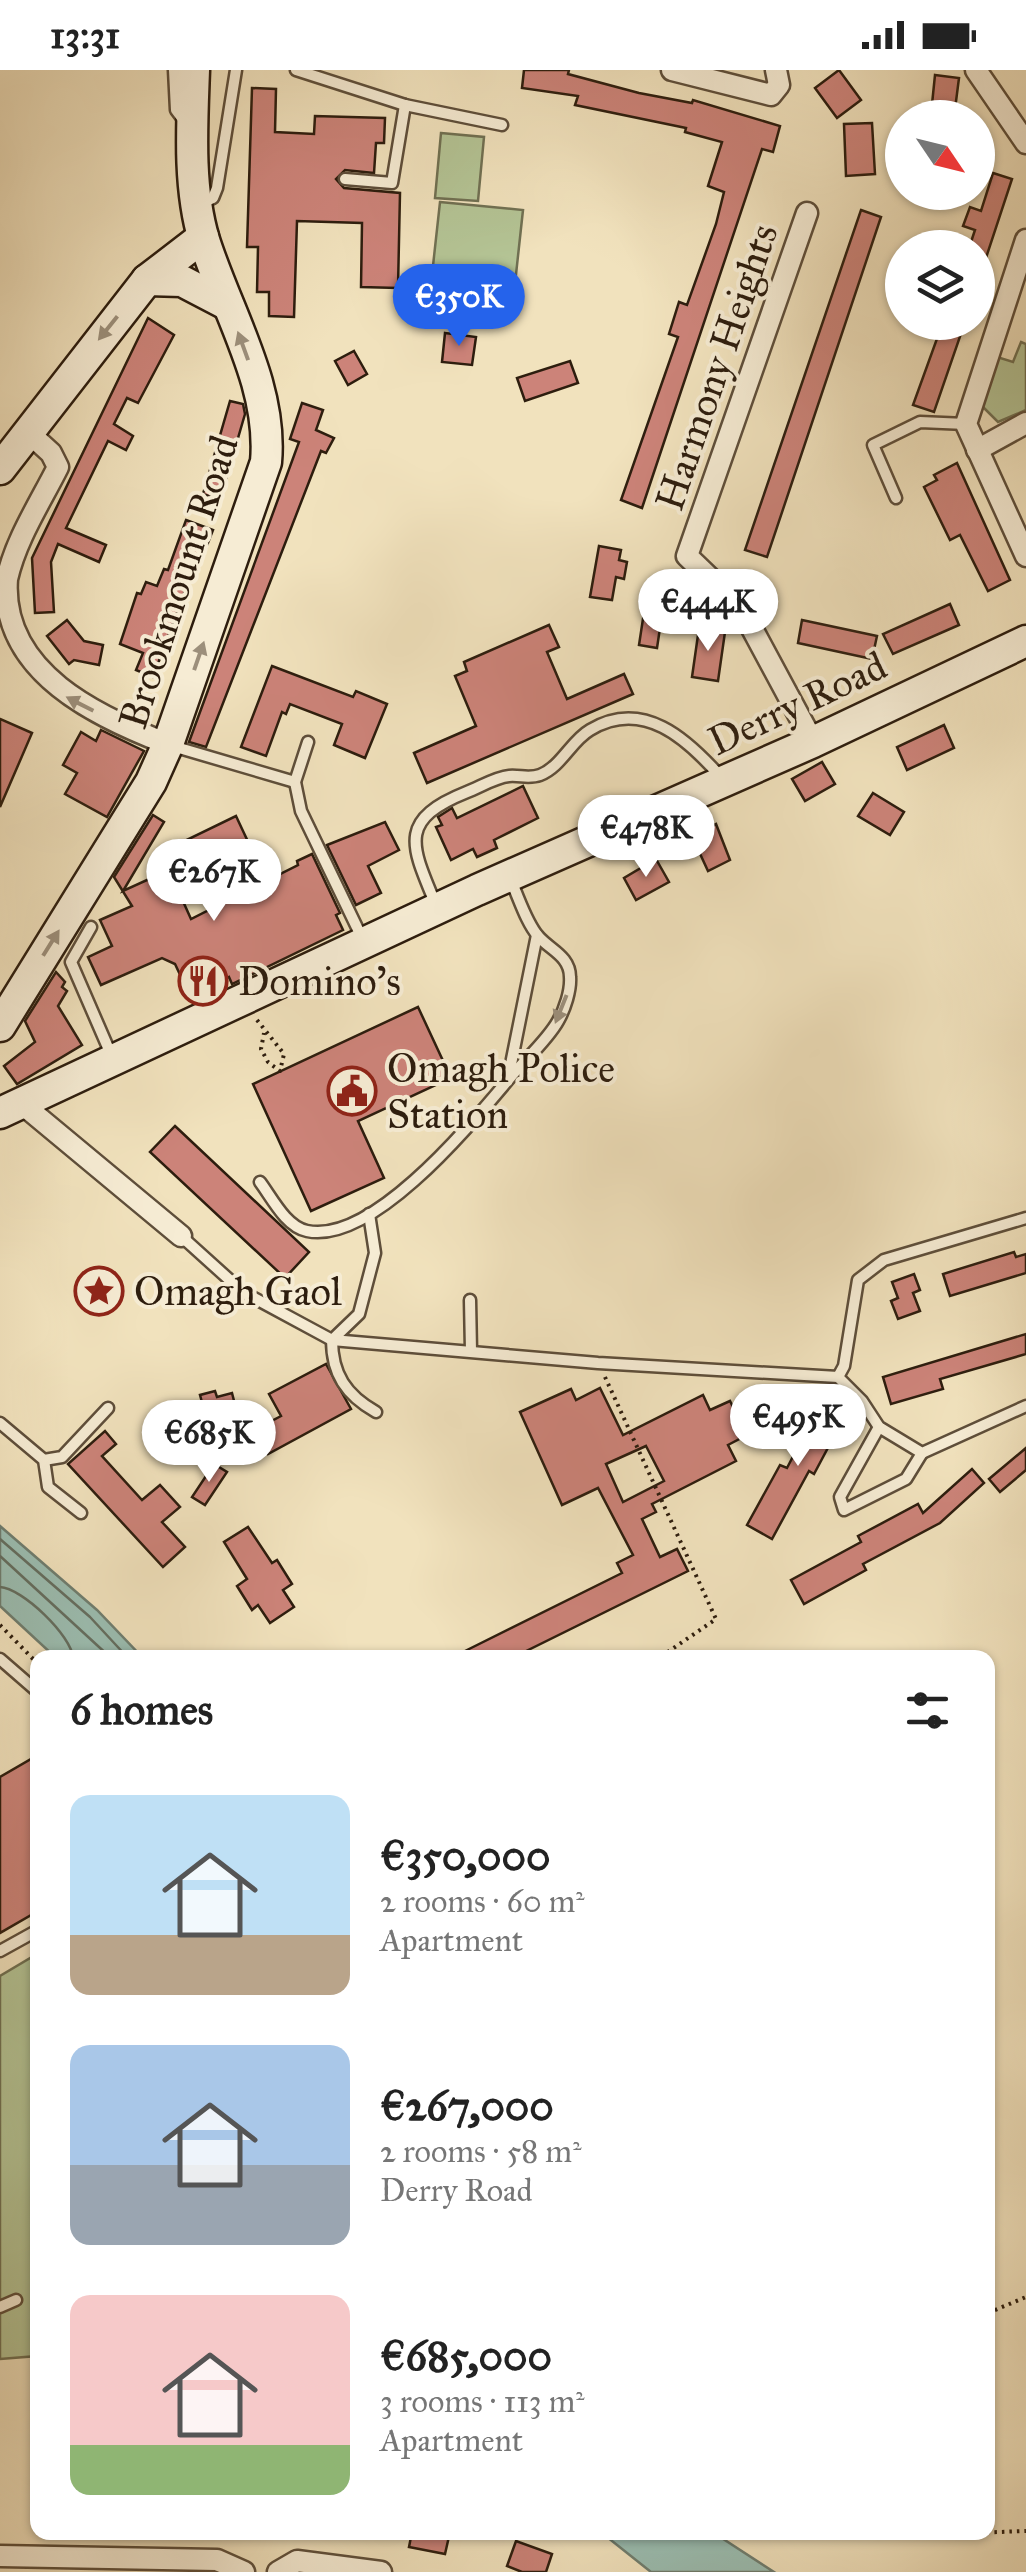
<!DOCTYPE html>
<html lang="en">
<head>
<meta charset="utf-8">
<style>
	:root { --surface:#fff; --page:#f6f6f6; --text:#222; --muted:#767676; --accent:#2563eb }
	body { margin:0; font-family:"IM FELL Great Primer",serif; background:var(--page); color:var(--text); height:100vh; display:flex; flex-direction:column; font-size:38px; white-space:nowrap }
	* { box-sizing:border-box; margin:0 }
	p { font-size:32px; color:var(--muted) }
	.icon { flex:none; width:55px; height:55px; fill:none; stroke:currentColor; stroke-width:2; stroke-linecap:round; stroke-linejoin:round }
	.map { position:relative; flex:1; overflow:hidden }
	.panel { position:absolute; left:30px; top:1580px; width:965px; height:890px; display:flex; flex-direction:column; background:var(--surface); border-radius:20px; box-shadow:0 2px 8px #0004 }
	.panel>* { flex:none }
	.needle { width:65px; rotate:125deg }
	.controls { position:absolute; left:885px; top:30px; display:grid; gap:20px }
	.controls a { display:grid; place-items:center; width:110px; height:110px; border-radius:50%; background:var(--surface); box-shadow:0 2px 8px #0004; font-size:50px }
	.price { position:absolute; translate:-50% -85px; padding:0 22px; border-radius:35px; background:#fff; color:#222; font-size:32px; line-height:65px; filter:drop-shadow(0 2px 5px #0008) }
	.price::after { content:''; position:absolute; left:50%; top:60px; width:30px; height:22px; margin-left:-15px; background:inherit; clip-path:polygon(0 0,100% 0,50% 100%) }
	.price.active { background:var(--accent); color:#fff }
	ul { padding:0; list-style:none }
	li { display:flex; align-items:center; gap:30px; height:250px; padding:0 40px }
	li span { display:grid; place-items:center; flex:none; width:280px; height:200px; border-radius:20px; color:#555 }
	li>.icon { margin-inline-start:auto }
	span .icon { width:120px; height:120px; fill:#fffc; stroke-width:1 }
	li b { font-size:42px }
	h2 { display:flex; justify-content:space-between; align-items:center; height:120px; padding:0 40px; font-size:42px }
	.status { display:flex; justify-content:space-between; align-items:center; height:70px; padding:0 50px; background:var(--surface); direction:ltr }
	.status svg { height:28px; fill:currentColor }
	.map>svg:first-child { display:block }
</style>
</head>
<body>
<div class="status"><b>13:31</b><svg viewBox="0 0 49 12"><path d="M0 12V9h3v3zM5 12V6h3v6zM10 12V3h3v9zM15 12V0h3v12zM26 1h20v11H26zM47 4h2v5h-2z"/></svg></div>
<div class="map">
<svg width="1026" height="2502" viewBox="0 0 1026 2502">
	<rect width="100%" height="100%" fill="#f1e2bd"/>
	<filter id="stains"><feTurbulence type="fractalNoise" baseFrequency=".002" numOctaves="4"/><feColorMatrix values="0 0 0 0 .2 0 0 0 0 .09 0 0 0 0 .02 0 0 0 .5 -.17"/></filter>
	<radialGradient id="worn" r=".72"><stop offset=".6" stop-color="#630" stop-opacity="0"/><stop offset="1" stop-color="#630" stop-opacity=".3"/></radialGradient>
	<g fill="#b4c495" stroke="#707052" stroke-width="2.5">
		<polygon points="441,63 484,67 478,131 435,128"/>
		<polygon points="440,132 523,140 513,232 430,223"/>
		<polygon points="1021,272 1026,274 1026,340 998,352 981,335 994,286 1013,292"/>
		<polygon points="37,1884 37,2286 0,2289 0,1906"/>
	</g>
	<g fill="#9bbeb2" stroke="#6f7e70" stroke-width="2.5">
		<polygon points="0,1456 97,1540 142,1587 55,1587 0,1536"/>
		<polygon points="602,2463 714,2463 774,2502 651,2502"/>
	</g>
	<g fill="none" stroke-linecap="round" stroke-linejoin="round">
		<g stroke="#646e60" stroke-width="2.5">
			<polyline points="0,1469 90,1547 128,1588"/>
			<polyline points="0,1486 111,1588"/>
			<path d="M0,1517C22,1518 72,1566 73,1588"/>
		</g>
	</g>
	<g fill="#cc8379" stroke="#2d1d0e" stroke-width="2.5" fill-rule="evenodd">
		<polygon points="524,0 569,0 568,4 639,23 692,33 693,30 780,56 773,82 762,79 642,438 621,430 678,267 669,264 679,232 687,235 716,154 724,122 708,116 722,72 685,62 686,58 575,35 578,26 522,18"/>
		<polygon points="839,0 861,30 837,48 815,18"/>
		<polygon points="935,5 959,8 954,47 931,44"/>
		<polygon points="252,18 276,19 275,62 314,64 315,46 385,48 384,73 376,73 374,103 345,100 336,109 344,118 400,123 398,218 361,217 362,153 297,151 294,247 269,246 269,222 257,222 258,177 247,177"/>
		<polygon points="872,53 875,104 846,106 844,54"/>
		<polygon points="993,103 1012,109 980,206 978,178 969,178 975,160 963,156 970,137 981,141"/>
		<polygon points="861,140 881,147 767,487 745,480"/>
		<polygon points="148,248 174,265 138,333 127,328 114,354 133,366 126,380 108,371 66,458 106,475 99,492 58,474 51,492 54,542 35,543 32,488"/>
		<polygon points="943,252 965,252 934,342 913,335"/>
		<polygon points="445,263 476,267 472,295 442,292"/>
		<polygon points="354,281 367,304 348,315 335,291"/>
		<polygon points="570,291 578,313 525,331 517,308"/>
		<polygon points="230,331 243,334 245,344 220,430 203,424"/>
		<polygon points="302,333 323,340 316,360 334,368 326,383 321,381 206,677 189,672 299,372 290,369"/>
		<polygon points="957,393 1010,510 988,521 960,465 950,470 924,417 937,410 934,405"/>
		<polygon points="186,450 213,460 197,501 193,499 153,607 136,600 143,583 120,574 137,523 141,524 146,512 157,516 164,499 168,500"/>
		<polygon points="599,476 621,480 619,490 627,492 624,509 616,507 612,530 590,527"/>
		<polygon points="646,529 665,532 663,543 672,545 670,560 660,558 657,578 639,575"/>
		<polygon points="950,534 959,555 893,584 883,564"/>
		<polygon points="67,550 84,571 103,575 99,595 74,590 69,594 47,566"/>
		<polygon points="802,550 877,566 872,589 798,573"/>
		<polygon points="549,555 559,577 547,582 567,629 624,604 633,624 427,713 414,683 476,656 455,606 467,601 464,592"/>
		<polygon points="699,558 725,562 718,611 692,607"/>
		<polygon points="272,596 353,627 356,621 387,634 365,688 334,675 342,654 290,634 286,644 282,642 266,686 241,677"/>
		<polygon points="0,649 32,663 0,737"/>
		<polygon points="944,655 954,678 907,700 897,677"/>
		<polygon points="101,660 144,681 107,747 65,724 77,703 63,695 81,662 96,671"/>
		<polygon points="822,692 835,714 805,731 792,709"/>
		<polygon points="523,716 538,748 494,770 497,778 477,787 473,779 451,790 436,757 442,755 438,747 452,738 457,748"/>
		<polygon points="873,723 904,742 890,765 858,746"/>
		<polygon points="153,745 164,752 123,821 169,800 191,849 298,795 297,791 312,784 340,843 336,845 343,860 232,914 229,907 190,926 175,894 162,888 101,915 88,887 112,876 100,850 132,836 114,807"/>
		<polygon points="236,746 250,776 186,807 172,777"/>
		<polygon points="385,752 399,780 368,796 381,823 356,835 327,775"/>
		<polygon points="716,754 730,790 708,801 696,775 707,769 703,760"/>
		<polygon points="656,789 669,812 636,830 624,808"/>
		<polygon points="56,902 65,912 62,917 67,921 58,936 82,975 17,1014 4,996 35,972 25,951"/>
		<polygon points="418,937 451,1008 358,1051 384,1108 311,1141 253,1014"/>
		<polygon points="175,1056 309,1182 285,1208 150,1082"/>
		<polygon points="1014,1182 1016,1187 1026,1184 1026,1203 950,1226 943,1204"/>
		<polygon points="914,1204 920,1220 913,1223 920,1241 898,1249 891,1231 898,1228 892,1212"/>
		<polygon points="1026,1264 1026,1284 940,1309 943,1319 891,1334 883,1307"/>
		<polygon points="326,1294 351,1339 268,1384 265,1378 218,1392 200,1325 215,1321 217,1327 232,1323 243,1366 281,1346 269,1324"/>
		<path d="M600,1318L623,1365L703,1325L710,1340L730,1331L747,1365L728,1375L736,1391L652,1434L656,1442L642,1449L660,1487L677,1479L688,1501L512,1588H451L622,1503L617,1493L633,1485L598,1418L562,1435L520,1342L571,1319L576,1330ZM646,1376L664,1411L623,1432L606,1394Z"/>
		<polygon points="824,1327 848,1340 814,1404 809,1401 772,1469 747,1455 780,1395 787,1398"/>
		<polygon points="105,1361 116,1374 102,1386 142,1430 160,1415 180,1437 162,1452 185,1477 163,1497 68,1394"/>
		<polygon points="1026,1378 1026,1400 1000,1422 989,1409"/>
		<polygon points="214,1394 227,1402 205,1435 192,1427"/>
		<polygon points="972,1399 984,1413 940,1453 863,1494 866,1500 804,1534 791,1510 861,1472 858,1466 918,1434 923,1443"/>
		<polygon points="248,1457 272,1493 277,1490 292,1514 283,1520 294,1537 270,1553 258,1535 252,1540 237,1516 247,1509 224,1472"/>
		<polygon points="38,1685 38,1841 0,1863 0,1707"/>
		<polygon points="412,2462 450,2462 445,2484 409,2477"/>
		<polygon points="516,2471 552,2484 546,2502 522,2502 507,2496"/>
	</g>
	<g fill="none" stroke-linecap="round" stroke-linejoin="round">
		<g stroke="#5e4e3a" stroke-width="15">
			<g id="lane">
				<polyline points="174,0 176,40 185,52"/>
				<polyline points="296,0 405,35 502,55"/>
				<polyline points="345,109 392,113 405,35"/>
				<polyline points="200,134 213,128 217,118 236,0"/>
				<polyline points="896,428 873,375 920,352 966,354"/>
				<polyline points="308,672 295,712 301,741 364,872"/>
				<polyline points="169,675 295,712"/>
				<path d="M436,835C411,775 397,750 467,722C480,717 496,707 509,706C520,705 529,709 540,705C561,697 571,671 590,660C643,628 687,669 720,706"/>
				<polyline points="91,857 71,892 113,989"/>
				<polyline points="508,1009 537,865"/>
				<path d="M260,1112C272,1128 286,1157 307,1161C374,1175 475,1049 514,1003C528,987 548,969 558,951C565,939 571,920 570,907C570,886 550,880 538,866C526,852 519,828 511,811"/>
				<path d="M369,1144L375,1183L359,1244L332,1270C332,1304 346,1325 376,1342"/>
				<polyline points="181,1166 243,1222 332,1270 598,1293 838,1307 862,1331 879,1357 922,1383 1026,1336"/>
				<polyline points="470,1230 471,1281"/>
				<polyline points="838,1307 844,1296 858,1210 884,1190 1026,1148"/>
				<polyline points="0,1353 44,1390 48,1417 81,1443"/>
				<polyline points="879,1357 840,1427 844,1440 906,1409 922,1383"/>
				<polyline points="44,1390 62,1387 108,1338"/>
				<polyline points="0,1589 38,1622"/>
				<polyline points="0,1881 38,1860"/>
				<polyline points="0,2237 16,2230"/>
			</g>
		</g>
		<g stroke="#5e4e3a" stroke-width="25">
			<g id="street">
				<polyline points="672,0 771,25 779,15 776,0"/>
				<polyline points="976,0 1026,73"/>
				<polyline points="807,143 687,486 741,538 813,672"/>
				<polyline points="1026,170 966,354 1026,486"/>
				<path d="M29,363L51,383L58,397C40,433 16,469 7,509C0,603 100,648 168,674"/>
				<polyline points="977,380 1026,353"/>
				<polyline points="21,1033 181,1166"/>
				<polyline points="0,2486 217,2490 244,2502"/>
				<polyline points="278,2502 297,2491 381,2502"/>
			</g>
		</g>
		<g stroke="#2d1d0e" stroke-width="35">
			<g id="secondary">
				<polyline points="147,210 182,211 228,235"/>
				<polyline points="0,399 147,210 203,167"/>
				<path d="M0,956L151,712L168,674L266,392C273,315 227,243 204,170C188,117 192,55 194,0"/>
				<polyline points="0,1043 477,820 813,672 1026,571"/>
			</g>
		</g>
		<g stroke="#2d1d0e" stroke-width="4" stroke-dasharray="2.5 5" stroke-linecap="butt">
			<polyline points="257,950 284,984 280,1001 268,992 261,979 264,963"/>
			<polyline points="605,1307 716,1549 659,1588"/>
			<polyline points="0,1555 38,1594"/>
			<polyline points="988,2243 1026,2227"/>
			<polyline points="875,2462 890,2466 1026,2461"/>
		</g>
		<use href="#lane" stroke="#f6ecd4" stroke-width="10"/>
		<use href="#street" stroke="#f6ecd4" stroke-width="20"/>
		<use href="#secondary" stroke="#f6ecd4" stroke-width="30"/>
	</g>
	<defs><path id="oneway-solid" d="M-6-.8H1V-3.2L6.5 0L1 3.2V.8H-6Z" transform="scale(2.5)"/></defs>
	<g fill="#9c8f7b">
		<use href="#oneway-solid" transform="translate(108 258) rotate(129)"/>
		<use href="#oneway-solid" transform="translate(243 276) rotate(-110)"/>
		<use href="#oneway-solid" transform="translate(199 586) rotate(-71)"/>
		<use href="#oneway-solid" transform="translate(80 634) rotate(-153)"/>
		<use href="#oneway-solid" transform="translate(51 873) rotate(-58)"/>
		<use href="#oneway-solid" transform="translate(561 939) rotate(112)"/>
	</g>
	<defs>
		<g id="restaurant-ring" transform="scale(2.5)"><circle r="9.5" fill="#f6ecd4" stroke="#8f2418" stroke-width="1.5"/><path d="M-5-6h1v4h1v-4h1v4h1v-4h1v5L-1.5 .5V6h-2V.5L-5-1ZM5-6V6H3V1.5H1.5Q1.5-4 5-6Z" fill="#8f2418"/></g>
		<g id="civic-ring" transform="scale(2.5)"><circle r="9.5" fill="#f6ecd4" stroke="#8f2418" stroke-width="1.5"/><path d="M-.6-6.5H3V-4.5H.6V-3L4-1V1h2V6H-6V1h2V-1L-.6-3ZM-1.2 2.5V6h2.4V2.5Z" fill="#8f2418"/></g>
		<g id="sight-ring" transform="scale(2.5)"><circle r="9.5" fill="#f6ecd4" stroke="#8f2418" stroke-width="1.5"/><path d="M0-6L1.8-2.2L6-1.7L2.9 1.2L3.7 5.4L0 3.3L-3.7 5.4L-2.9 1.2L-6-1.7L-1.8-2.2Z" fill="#8f2418"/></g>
	</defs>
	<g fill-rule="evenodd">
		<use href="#restaurant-ring" x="203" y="911"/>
		<use href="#civic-ring" x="352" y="1021"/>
		<use href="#sight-ring" x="99" y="1221"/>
	</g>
	<g text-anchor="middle" stroke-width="8" stroke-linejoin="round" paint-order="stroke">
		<g font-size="40" fill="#2d1d0e" stroke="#f6ecd4">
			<text transform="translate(716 297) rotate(-71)" y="14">Harmony Heights</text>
			<text transform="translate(178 512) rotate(-72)" y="14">Brookmount Road</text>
			<text transform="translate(797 633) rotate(-25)" y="14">Derry Road</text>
		</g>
		<g font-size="40" fill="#2d1d0e" stroke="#f6ecd4" text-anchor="start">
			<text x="238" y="925">Domino's</text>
			<text x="387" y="1012">Omagh Police<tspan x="387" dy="46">Station</tspan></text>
			<text x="134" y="1235">Omagh Gaol</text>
		</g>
	</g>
	<rect width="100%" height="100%" filter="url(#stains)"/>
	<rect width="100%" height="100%" fill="url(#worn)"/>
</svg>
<div class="controls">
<a><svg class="needle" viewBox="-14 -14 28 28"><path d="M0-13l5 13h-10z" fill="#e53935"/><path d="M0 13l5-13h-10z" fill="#767676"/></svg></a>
<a><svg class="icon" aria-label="layers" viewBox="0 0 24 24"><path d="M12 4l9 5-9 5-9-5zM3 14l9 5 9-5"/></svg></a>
</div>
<b class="price active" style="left:459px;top:279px">€350K</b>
<b class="price" style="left:708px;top:584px">€444K</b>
<b class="price" style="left:646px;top:810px">€478K</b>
<b class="price" style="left:214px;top:854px">€267K</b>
<b class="price" style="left:798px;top:1399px">€495K</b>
<b class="price" style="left:209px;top:1415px">€685K</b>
<section class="panel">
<h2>6 homes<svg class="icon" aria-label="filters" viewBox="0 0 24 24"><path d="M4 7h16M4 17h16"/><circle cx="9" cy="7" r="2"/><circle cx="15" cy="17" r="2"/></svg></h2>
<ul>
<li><span style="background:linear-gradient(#bfe0f5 70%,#b9a48a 0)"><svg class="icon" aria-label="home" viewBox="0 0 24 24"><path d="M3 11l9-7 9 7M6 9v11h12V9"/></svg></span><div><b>€350,000</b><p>2 rooms · 60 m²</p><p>Apartment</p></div></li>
<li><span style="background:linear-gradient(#a9c7e8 60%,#9aa5b1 0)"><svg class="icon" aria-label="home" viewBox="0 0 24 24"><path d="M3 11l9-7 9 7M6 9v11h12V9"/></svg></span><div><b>€267,000</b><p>2 rooms · 58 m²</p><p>Derry Road</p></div></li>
<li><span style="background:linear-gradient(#f6c9c9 75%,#8fb573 0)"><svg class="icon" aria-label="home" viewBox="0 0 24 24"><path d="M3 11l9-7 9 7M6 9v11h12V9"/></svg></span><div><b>€685,000</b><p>3 rooms · 113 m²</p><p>Apartment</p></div></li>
</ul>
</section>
</div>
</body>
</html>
